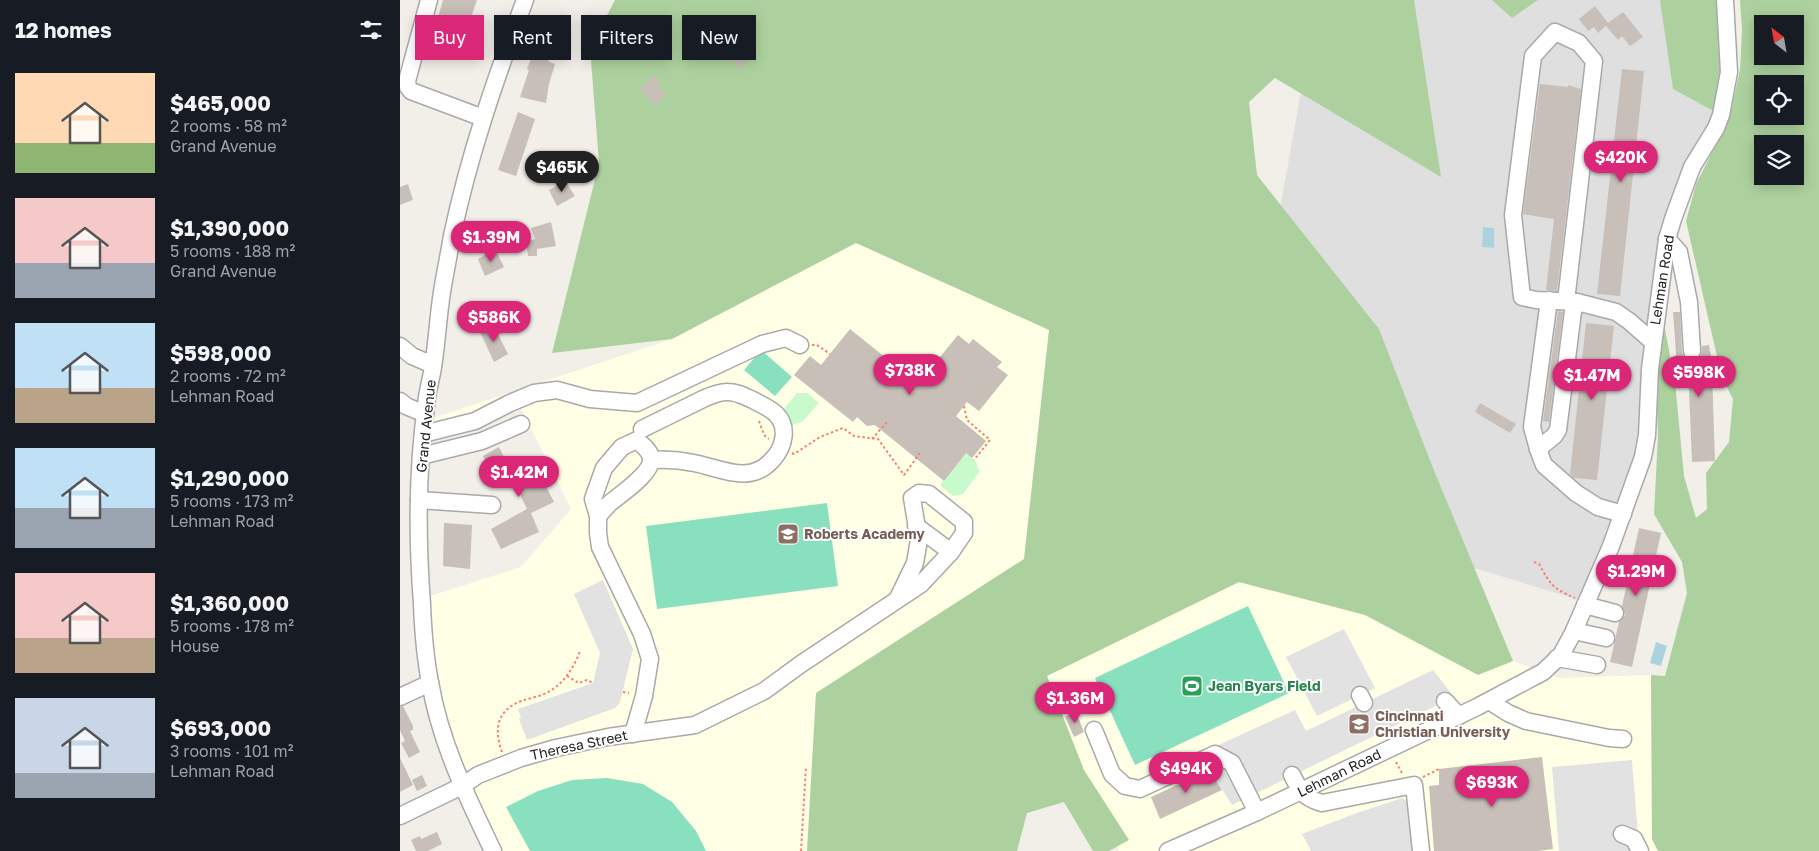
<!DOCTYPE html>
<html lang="en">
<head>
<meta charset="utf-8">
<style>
	:root { --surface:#171b24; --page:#20242c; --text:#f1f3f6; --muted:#9ea1a6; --accent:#db2777 }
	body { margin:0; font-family:"Golos Text",sans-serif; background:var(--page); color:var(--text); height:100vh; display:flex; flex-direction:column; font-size:19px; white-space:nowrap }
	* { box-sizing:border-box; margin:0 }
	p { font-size:16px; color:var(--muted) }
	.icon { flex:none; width:28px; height:28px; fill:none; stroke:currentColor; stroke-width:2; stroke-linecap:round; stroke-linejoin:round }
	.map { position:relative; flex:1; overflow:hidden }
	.drawer { display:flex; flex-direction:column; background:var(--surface); width:400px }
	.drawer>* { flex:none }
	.guide { position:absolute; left:15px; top:15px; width:475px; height:45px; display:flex; gap:10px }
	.needle { width:32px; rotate:329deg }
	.fabs { position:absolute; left:1354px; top:15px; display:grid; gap:10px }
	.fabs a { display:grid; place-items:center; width:50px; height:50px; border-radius:0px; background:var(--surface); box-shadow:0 2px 12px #0003; font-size:25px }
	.price { position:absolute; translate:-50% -42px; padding:0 11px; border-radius:18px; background:var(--accent); color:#fff; font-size:16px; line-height:32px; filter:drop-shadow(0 1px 2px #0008) }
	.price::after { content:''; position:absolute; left:50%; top:30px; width:15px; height:11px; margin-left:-8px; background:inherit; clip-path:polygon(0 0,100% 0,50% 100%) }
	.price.active { background:#222; color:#fff }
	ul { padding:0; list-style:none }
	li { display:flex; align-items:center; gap:15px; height:125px; padding:0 15px }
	li span { display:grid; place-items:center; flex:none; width:140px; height:100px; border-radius:0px; color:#555 }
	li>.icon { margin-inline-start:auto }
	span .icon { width:60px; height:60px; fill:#fffc; stroke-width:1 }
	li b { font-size:21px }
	h2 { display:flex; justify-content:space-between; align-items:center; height:60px; padding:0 15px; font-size:21px }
	.tag { padding:0 18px; border-radius:0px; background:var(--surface); box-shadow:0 2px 12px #0003; font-size:18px; line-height:45px }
	.tag.active { background:var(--accent); color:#fff }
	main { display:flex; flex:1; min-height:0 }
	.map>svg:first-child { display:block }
</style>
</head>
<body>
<main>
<section class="drawer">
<h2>12 homes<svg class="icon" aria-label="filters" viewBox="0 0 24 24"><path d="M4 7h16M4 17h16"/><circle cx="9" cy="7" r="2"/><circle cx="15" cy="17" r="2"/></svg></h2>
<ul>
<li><span style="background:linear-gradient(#ffd9b3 70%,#8fb573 0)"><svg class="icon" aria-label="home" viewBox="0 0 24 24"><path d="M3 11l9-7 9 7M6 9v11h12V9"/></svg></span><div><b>$465,000</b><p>2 rooms · 58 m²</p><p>Grand Avenue</p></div></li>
<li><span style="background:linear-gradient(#f6c9c9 65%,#9aa5b1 0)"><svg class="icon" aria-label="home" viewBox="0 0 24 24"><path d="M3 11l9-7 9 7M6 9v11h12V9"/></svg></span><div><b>$1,390,000</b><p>5 rooms · 188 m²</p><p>Grand Avenue</p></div></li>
<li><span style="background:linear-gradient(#bfe0f5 65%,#b9a48a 0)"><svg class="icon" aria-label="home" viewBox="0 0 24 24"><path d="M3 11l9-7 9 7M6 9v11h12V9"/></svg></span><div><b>$598,000</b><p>2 rooms · 72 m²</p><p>Lehman Road</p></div></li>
<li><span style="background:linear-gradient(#bfe0f5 60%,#9aa5b1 0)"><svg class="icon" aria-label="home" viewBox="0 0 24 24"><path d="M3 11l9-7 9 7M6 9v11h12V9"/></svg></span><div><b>$1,290,000</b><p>5 rooms · 173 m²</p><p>Lehman Road</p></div></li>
<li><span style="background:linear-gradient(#f6c9c9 65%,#b9a48a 0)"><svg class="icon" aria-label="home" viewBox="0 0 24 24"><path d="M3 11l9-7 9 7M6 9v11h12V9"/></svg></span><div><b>$1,360,000</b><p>5 rooms · 178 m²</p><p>House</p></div></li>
<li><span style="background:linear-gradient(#c9d6e8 75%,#9aa5b1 0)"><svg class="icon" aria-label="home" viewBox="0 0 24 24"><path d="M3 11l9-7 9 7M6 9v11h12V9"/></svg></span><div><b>$693,000</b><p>3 rooms · 101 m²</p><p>Lehman Road</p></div></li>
</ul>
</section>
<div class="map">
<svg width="1419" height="851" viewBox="0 0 1419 851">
	<rect width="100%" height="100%" fill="#f2efe9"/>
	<polygon fill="#e0dfdf" points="864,0 1289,0 1329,72 1281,199 1247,435 1186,602 829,494 907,58"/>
	<g fill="#ffffe5">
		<polygon points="456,243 649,330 624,559 416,693 407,851 93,851 47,745 21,599 121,567 171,509 120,406 68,433 22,444 24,421 272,339"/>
		<polygon points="839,582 965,615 1078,675 1113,661 1159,678 1251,675 1252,839 1258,851 719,851 684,770 647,676"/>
	</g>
	<g fill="#add19e" fill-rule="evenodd">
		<polygon points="215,0 1014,0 1041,177 875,78 849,102 857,175 979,329 1033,468 1113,661 1078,675 965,615 839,582 647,676 684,770 729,840 709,851 693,851 664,802 627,813 617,851 407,851 416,693 624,559 649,330 456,243 272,339 152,353 199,163 190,48"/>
		<polygon points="1092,0 1138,0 1112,18"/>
		<polygon points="1260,0 1325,0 1321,115 1273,89"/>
		<path d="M1340,0H1419V851H1258L1252,839L1251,675L1265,676L1287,593L1282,562L1254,514L1258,435L1256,381L1264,324L1275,382L1284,476L1296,518L1307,509L1306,473L1329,442L1333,399L1322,378L1286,221L1296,184L1329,119L1340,70L1342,30ZM1362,24H1395V56H1362ZM1362,84H1395V116H1362ZM1362,144H1395V176H1362Z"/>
	</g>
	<g fill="#c8facc">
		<polygon points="397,393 407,393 419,403 402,422 391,425 384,409"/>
		<polygon points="566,453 576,462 579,472 563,494 553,496 540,485"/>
	</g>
	<g fill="#88e0be">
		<polygon points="361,350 392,377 375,396 344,370"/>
		<polygon points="427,503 438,586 257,609 246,526"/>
		<polygon points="848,606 889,693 735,765 695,678"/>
		<polygon points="207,778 243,784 272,802 296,831 306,851 130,851 106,807 138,791 172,780"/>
	</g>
	<g fill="#e2e2e2">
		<polygon points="203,580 233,649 220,702 215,708 127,740 119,719 121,718 118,709 193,683 200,653 174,594"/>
		<polygon points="944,629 975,688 917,716 886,657"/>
		<polygon points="1033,670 1054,697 832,805 804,760 801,753 895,710 906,731"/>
		<polygon points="1232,760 1238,835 1235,851 1159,851 1152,767"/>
		<polygon points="1002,798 1017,806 1021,851 911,851 902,834 954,814"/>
	</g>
	<g fill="#aad3df">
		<polygon points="1083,227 1094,228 1094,248 1082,247"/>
		<polygon points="1256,642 1267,646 1261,666 1250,663"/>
	</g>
	<g fill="#c7bfb8">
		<polygon points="43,0 77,0 57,58 29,49"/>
		<polygon points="1195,6 1208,23 1223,12 1243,37 1230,46 1222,36 1218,40 1206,26 1198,33 1194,27 1188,31 1179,19"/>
		<polygon points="142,30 154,33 148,61 155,64 149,84 146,103 120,97 129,70 127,69"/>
		<polygon points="344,49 351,56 339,68 332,60"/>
		<polygon points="1222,69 1244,71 1220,296 1197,294"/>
		<polygon points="254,75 261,81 257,85 266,94 256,105 240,90"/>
		<polygon points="1140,84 1168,87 1168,85 1181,89 1157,291 1146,290 1154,219 1123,214"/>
		<polygon points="118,112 135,119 116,176 98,170"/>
		<polygon points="165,181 175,196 157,206 149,190"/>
		<polygon points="8,184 13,200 0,205 0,187"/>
		<polygon points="151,222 156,246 137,249 137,256 128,256 126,242 135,239 131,228"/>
		<polygon points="95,249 104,267 85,276 78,259"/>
		<polygon points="1158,311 1163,312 1149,422 1143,421"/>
		<polygon points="1273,312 1280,312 1282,352 1284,357 1288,360 1297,360 1301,355 1302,346 1309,345 1314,371 1312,372 1315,461 1292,462 1288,367 1277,368"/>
		<polygon points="1186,323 1214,326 1197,480 1174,478 1170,474"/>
		<polygon points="93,325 108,354 94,362 80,332"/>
		<polygon points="450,329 486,358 490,354 522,379 558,335 569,344 573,339 602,362 597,367 608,375 579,411 567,402 556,416 586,441 572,458 566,453 544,481 475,425 467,426 457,417 453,422 394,375 410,356 421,365"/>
		<polygon points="1080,403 1116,424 1110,433 1075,412"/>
		<polygon points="99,447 112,473 134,463 154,502 131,513 139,532 101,549 91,529 127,509 112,478 97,485 83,456"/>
		<polygon points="44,523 72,525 70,569 43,566"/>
		<polygon points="1239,528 1261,533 1232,667 1210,662 1219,622 1225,615 1222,606"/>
		<polygon points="3,706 13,726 13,730 10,731 20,752 9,758 1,743 5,741 0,730 0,707"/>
		<polygon points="676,712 684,732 674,737 665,717"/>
		<polygon points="1142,757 1153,849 1138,851 1034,851 1029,786 1039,785 1039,769"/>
		<polygon points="0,758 13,785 0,792"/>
		<polygon points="810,770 822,790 760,819 751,797"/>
		<polygon points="22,775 27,786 17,791 12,780"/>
		<polygon points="37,832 42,844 28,851 16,851 11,840 20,836 21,839"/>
	</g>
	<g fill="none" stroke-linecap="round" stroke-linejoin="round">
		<g stroke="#a9a9a9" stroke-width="19">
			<g id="minor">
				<polyline points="29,0 7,81 8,87 11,91 83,118"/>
				<polyline points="1267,239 1279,252 1289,302 1292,351"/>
				<polyline points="1149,300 1132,427 1138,449 1144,465 1176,493 1198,507 1223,514"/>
				<polyline points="1166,301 1194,61 1179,43 1155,32 1133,56 1113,215 1122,297 1136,300 1177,302 1216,312 1229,321 1253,342"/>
				<polyline points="0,346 12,356 33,365"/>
				<polyline points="0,401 6,406 25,414"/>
				<path d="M242,429L305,398C312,395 319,392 327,392C337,392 344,396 353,400C360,404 370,408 376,414C389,427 384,447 373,459C350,486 321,468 294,463C280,460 266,459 252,460"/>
				<polyline points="23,434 75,421 110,403 134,393 157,390 190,399 237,403 362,344 386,338 400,345"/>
				<polyline points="1138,449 1154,436 1158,430 1173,311 1177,302"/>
				<polyline points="21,456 82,441 121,424"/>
				<polyline points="19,500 92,505"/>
				<path d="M198,516C202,512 205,508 209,504C219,495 252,474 251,459C251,451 242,445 237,440L222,447L204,468L193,499L198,516V533L200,547L242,634L250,659L244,696L233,734"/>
				<polyline points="516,526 551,552"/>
				<polyline points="1185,605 1215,613"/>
				<polyline points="1174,631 1206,638"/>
				<polyline points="1157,658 1197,665"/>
				<polyline points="960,695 964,703"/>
				<polyline points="0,697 30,683"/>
				<polyline points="1045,701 1059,716"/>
				<polyline points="1089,701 1108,713 1126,721 1209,738 1223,739"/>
				<polyline points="694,730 712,774 725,786 740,789 815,754 832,763 857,812"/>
				<path d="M892,775C900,791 904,798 922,803L1014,785L1021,851"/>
				<polyline points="0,816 62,786 78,775 121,758 156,748 208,737 295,725 364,691 401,664 521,584 551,552 564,533 564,522 529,494 519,493 512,498 519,540 515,563 498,598"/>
				<polyline points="1222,834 1234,839 1240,851"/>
				<path d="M93,851C67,797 40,742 30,682C25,657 23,630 22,604C17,538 17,470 26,405C27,392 31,380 33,367C37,342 38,317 42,292C45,273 49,254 52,236C69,155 96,77 125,0"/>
				<polyline points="768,851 857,812 1077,707 1143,672 1161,655 1173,633 1211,546 1243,457 1247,435 1250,369 1267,239 1273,219 1292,167 1316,128 1321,115 1329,72 1325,0"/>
			</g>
		</g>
		<g stroke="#fa8072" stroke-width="2" stroke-dasharray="2.5 2.5" stroke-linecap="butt">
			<polyline points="412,345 417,345 430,354"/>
			<polyline points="564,406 567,420 590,440 574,460"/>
			<polyline points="359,421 364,435 369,439"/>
			<polyline points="472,439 487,422"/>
			<polyline points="392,453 394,454 420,437 443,428 454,436 478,439 504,475 520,453"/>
			<path d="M1134,562L1139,564C1151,585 1152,588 1175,598"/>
			<polyline points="167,676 179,683 187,680 193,683"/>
			<polyline points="223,692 229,693"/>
			<path d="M102,752C94,730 96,711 121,701C130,698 142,696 150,691C165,682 174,667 180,651"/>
			<polyline points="996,762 1002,773"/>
			<polyline points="1023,777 1039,769"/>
			<polyline points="401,851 406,766"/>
		</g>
		<use href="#minor" stroke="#fff" stroke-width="16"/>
	</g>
	<defs>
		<g id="school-square" transform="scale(1.125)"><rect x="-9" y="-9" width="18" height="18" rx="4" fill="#8d6e63" stroke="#fff"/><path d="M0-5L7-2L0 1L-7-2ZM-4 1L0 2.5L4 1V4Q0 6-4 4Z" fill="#fff"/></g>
		<g id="stadium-square" transform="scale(1.125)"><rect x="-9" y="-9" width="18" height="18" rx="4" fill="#2e9e5b" stroke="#fff"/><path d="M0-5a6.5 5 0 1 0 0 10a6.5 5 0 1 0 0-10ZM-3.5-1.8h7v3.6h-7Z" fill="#fff"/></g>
		<g id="university-square" transform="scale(1.125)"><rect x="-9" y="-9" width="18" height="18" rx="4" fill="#8d6e63" stroke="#fff"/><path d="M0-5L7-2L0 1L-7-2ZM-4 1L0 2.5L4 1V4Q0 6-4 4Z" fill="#fff"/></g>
	</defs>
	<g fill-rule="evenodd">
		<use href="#school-square" x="388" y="534"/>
		<use href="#stadium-square" x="792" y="686"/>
		<use href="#university-square" x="959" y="724"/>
	</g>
	<g text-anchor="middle" stroke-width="4" stroke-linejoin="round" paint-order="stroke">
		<g font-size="14" fill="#222" stroke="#fff">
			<text transform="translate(1262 280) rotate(-81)" y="5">Lehman Road</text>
			<text transform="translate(26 426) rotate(-84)" y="5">Grand Avenue</text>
			<text transform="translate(179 745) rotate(-12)" y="5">Theresa Street</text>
			<text transform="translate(939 773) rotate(-26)" y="5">Lehman Road</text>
		</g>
		<g font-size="14" font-weight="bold" fill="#785e54" stroke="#fff" text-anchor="start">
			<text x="404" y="539">Roberts Academy</text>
			<text x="975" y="721">Cincinnati<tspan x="975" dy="16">Christian University</tspan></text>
		</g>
		<g font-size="14" font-weight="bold" fill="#27864d" stroke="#fff" text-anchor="start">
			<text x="808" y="691">Jean Byars Field</text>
		</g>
	</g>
</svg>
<div class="fabs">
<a><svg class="needle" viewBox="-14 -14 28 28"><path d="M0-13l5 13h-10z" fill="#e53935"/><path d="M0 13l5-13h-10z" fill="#9ea1a6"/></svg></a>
<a><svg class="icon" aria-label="locate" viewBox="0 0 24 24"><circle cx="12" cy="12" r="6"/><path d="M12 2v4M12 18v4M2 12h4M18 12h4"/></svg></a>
<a><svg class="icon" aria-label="layers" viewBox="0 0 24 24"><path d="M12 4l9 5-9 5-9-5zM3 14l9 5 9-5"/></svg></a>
</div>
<b class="price" style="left:1221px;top:183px">$420K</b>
<b class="price active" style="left:162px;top:193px">$465K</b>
<b class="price" style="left:91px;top:263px">$1.39M</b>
<b class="price" style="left:94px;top:343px">$586K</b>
<b class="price" style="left:510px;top:396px">$738K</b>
<b class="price" style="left:1299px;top:398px">$598K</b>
<b class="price" style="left:1192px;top:401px">$1.47M</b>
<b class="price" style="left:119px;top:498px">$1.42M</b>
<b class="price" style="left:1236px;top:597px">$1.29M</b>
<b class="price" style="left:675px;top:724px">$1.36M</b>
<b class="price" style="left:786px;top:794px">$494K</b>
<b class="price" style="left:1092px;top:808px">$693K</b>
<div class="guide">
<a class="tag active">Buy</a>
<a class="tag">Rent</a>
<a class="tag">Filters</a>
<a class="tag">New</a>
</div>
</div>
</main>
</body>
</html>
